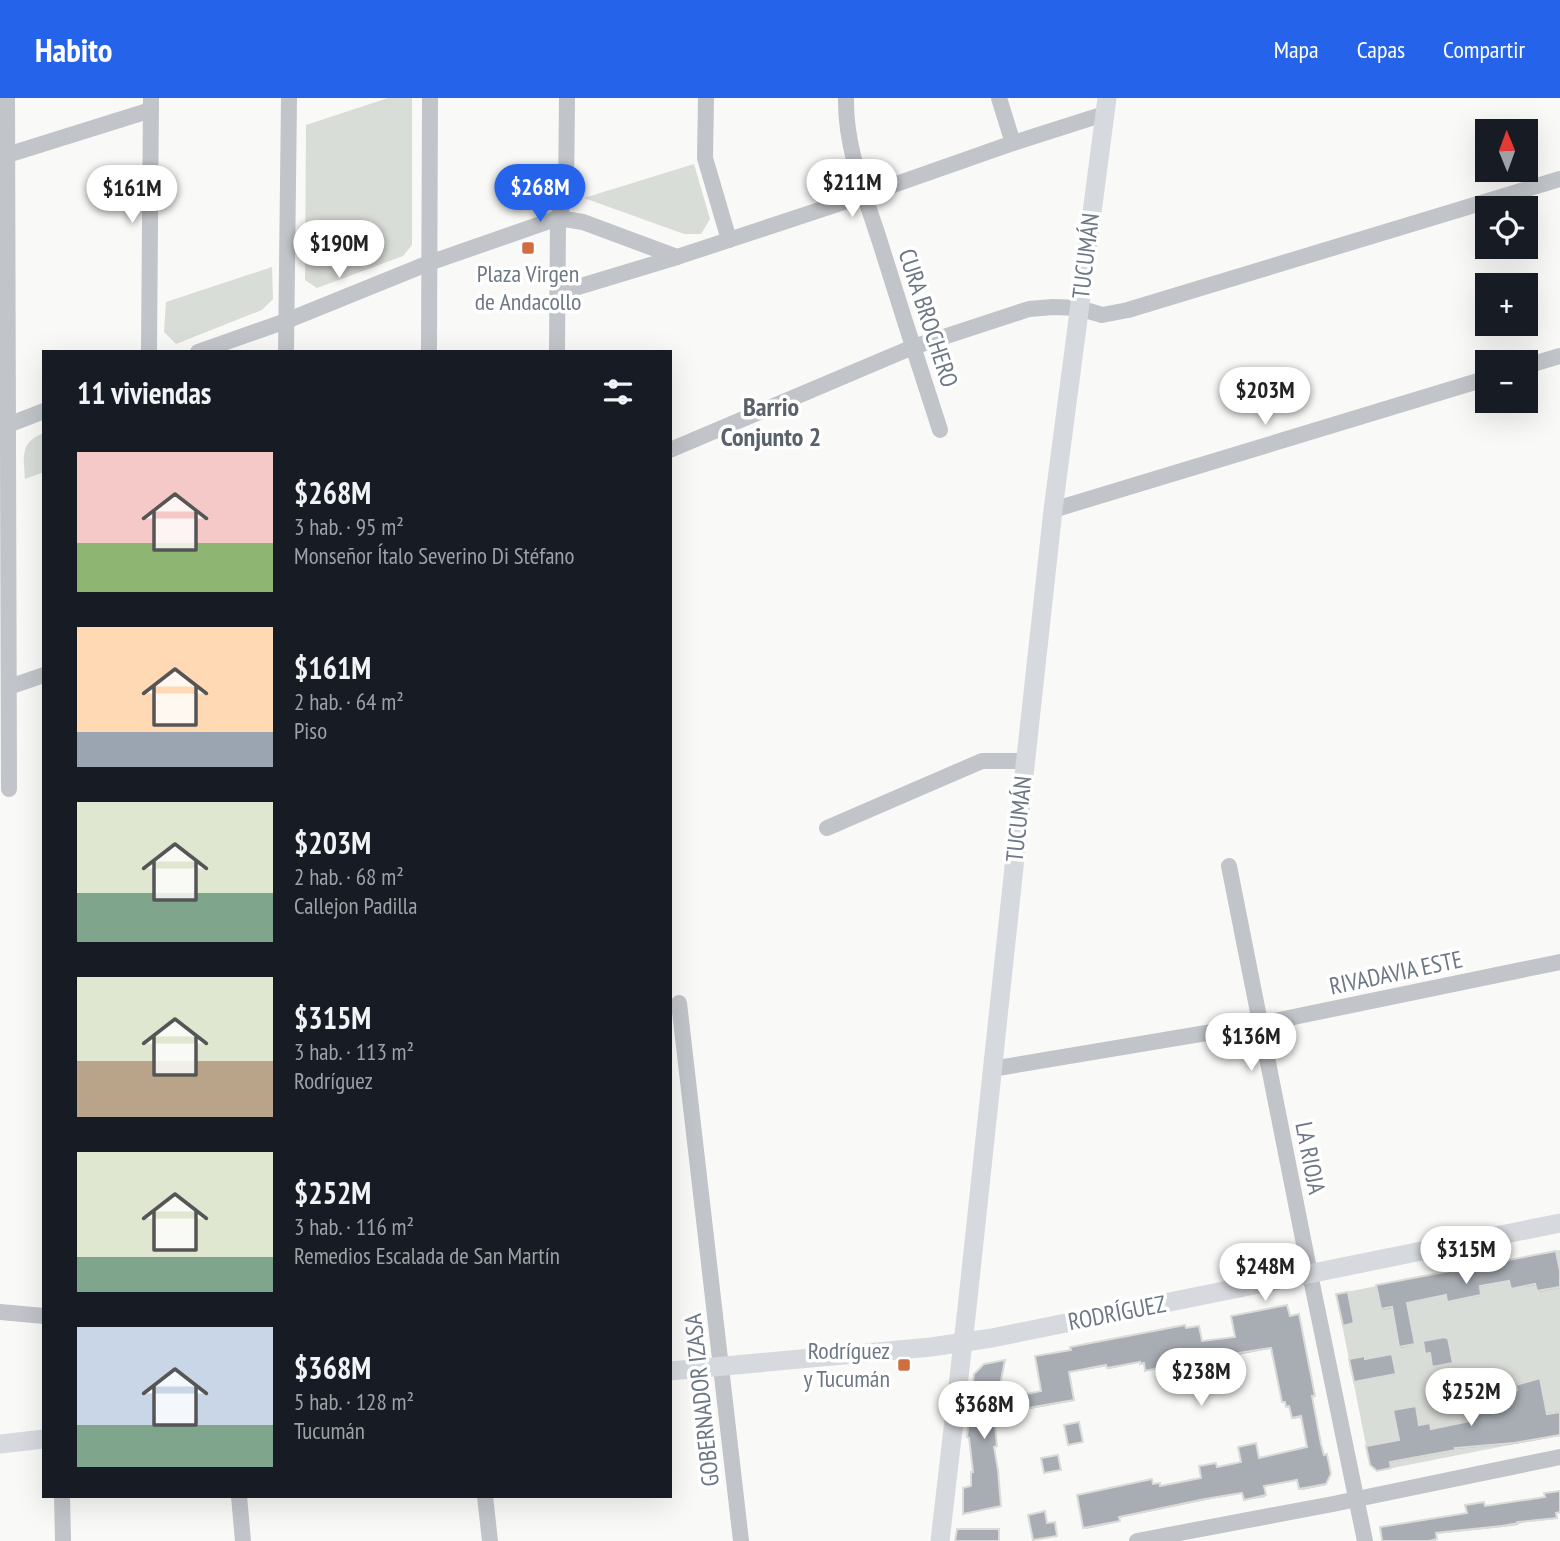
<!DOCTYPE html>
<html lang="es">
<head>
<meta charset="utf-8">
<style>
	:root { --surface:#171b24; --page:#242831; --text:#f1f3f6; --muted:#9ea1a6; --accent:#2563eb }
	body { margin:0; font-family:"PT Sans Narrow",sans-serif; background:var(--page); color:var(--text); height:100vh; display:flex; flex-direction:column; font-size:26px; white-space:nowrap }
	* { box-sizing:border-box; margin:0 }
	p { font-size:23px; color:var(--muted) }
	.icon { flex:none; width:38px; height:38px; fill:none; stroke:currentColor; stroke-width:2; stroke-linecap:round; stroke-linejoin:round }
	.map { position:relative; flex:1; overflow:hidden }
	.sheet { position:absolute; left:42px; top:252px; width:630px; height:1148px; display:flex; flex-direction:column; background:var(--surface); border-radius:0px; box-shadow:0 7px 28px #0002 }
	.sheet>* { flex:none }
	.needle { width:46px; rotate:359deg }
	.buttons { position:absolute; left:1475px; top:21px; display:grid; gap:14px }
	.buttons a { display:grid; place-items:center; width:63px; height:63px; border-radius:0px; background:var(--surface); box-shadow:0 7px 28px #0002; font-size:35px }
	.price { position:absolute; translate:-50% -60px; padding:0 16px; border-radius:24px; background:#fff; color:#222; font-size:23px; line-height:46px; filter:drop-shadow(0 2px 4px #0008) }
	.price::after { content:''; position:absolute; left:50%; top:42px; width:21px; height:16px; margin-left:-10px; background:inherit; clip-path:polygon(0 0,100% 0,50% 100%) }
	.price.current { background:var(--accent); color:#fff }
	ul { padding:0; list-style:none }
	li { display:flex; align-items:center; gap:21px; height:175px; padding:0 35px }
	li span { display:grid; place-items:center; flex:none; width:196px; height:140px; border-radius:0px; color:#555 }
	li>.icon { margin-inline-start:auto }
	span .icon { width:84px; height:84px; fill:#fffc; stroke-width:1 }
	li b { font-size:30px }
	h2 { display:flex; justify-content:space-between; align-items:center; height:84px; padding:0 35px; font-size:30px }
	header { display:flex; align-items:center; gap:42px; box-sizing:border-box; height:98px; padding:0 35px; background:var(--accent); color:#fff }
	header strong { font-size:33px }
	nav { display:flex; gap:38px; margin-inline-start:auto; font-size:24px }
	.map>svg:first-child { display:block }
</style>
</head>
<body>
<header>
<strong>Habito</strong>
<nav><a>Mapa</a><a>Capas</a><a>Compartir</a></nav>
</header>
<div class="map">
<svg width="1560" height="1443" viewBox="0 0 1560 1443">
	<rect width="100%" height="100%" fill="#f9f9f7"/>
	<g fill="#d9ddd7">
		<polygon points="388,0 412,0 412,147 403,158 317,190 305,182 306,27"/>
		<polygon points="694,66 710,121 701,136 684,136 584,100"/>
		<polygon points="272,169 273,201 262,212 176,246 164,234 166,204"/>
		<path d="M44,335V374L25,381C24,359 19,344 44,335Z"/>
		<polygon points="1560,1152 1560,1337 1377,1373 1370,1367 1336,1196"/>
	</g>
	<g fill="#0003">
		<polygon points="1560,1169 1560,1190 1539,1194 1537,1187 1513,1191 1511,1183 1479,1189 1481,1198 1449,1204 1447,1197 1406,1206 1414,1247 1401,1250 1394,1210 1383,1212 1378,1189"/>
		<polygon points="1289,1219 1299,1219 1315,1299 1311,1300 1323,1359 1327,1360 1330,1378 1326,1387 1302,1392 1299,1382 1263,1389 1265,1399 1246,1402 1244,1395 1206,1402 1119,1420 1119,1424 1086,1431 1085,1429 1152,1388 1160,1390 1203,1382 1216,1371 1309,1351 1303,1319 1294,1321 1291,1309 1288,1310 1286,1305 1284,1304 1273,1250 1238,1257 1240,1270 1226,1274 1225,1271 1211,1273 1209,1271 1166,1278 1164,1270 1148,1273 1146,1266 1143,1267 1141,1264 1109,1271 1108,1268 1068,1275 1074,1303 1030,1311 1028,1297 1043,1295 1037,1260 1201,1245 1237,1240"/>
		<polygon points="1391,1259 1395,1277 1356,1284 1366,1263"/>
		<polygon points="1004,1264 998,1299 992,1298 997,1349 993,1350 998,1374 1001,1409 965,1416 973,1390 975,1375 971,1340"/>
		<polygon points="1560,1313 1560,1338 1515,1346 1455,1351 1455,1353 1390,1365 1391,1371 1379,1373 1373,1369 1419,1329 1430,1333"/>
		<polygon points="1560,1395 1560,1415 1555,1416 1556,1421 1518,1425 1518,1427 1503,1429 1435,1436 1436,1443 1384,1443 1484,1410 1547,1401"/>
	</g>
	<g fill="#a7adb3" stroke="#dbdbd9" stroke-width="2">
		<polygon points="1556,1153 1560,1173 1560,1189 1537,1193 1535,1186 1511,1191 1509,1183 1480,1188 1481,1197 1447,1204 1446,1197 1407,1205 1415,1246 1399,1249 1392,1209 1381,1211 1376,1187"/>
		<polygon points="1348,1194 1354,1225 1343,1228 1336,1196"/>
		<polygon points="1287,1207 1290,1218 1299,1216 1315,1298 1312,1298 1321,1346 1324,1357 1327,1356 1331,1376 1326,1386 1299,1391 1297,1382 1264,1388 1266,1397 1244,1402 1242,1395 1205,1401 1119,1419 1120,1423 1083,1430 1077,1397 1152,1381 1153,1386 1160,1385 1160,1388 1201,1380 1199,1368 1216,1365 1217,1369 1241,1364 1238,1349 1256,1345 1259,1360 1307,1349 1301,1318 1292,1320 1289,1308 1286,1309 1285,1304 1282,1304 1271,1250 1238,1255 1241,1269 1223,1274 1223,1271 1208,1272 1208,1270 1163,1278 1162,1269 1145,1273 1144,1265 1140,1266 1140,1264 1107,1270 1106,1267 1069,1274 1074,1302 1028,1310 1026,1296 1041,1293 1035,1258 1071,1252 1070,1249 1185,1227 1186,1230 1199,1228 1202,1243 1235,1239 1231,1218"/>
		<polygon points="1445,1239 1446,1240 1448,1240 1453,1265 1432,1269 1430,1255 1425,1256 1423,1243"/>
		<polygon points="1392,1256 1396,1276 1354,1284 1349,1261 1365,1258 1365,1261"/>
		<polygon points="1005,1262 998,1298 992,1297 997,1348 994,1349 998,1372 1001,1408 963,1416 963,1390 971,1388 971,1374 973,1374 969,1340 967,1339 974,1276 984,1266"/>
		<polygon points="1540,1280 1547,1316 1560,1314 1560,1337 1514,1345 1455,1350 1456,1352 1390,1364 1391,1370 1377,1373 1370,1367 1366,1348 1399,1342 1393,1312 1416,1308 1419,1327 1430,1325 1431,1331 1470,1323 1470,1315 1497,1313 1494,1297 1517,1292 1516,1287"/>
		<polygon points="1079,1324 1083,1344 1068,1347 1064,1327"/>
		<polygon points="1058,1357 1061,1372 1044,1375 1041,1360"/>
		<polygon points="1560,1393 1560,1414 1556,1415 1557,1420 1518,1424 1519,1425 1502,1428 1436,1435 1437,1441 1429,1443 1382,1443 1380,1429 1467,1415 1465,1407 1484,1404 1485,1408 1545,1399 1544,1395"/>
		<polygon points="1045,1413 1047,1425 1055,1424 1057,1438 1033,1442 1028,1417"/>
		<polygon points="957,1431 999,1431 999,1443 955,1443"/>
	</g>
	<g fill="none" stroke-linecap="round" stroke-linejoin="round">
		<g stroke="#c1c4c8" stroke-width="16">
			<polyline points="7,0 9,691"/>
			<polyline points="706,0 705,60 729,142"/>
			<path d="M846,0C845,48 864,95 879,141C899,205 919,268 940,332"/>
			<polyline points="999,0 1013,45"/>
			<polyline points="7,57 151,12"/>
			<polyline points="558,195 677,159 865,97 1013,45 1104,16"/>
			<polyline points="149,254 151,0"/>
			<polyline points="198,254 286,223 429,165 558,120 583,124 677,159"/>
			<polyline points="286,254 289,0"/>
			<polyline points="429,254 430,0"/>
			<polyline points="557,254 558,120 566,98 567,0"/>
			<polyline points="1526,268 1560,258"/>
			<polyline points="0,330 44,313"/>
			<polyline points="670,352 913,249 1029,211 1053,209 1079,210 1102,217 1128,212 1560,81"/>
			<polyline points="1053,412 1488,280"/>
			<polyline points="9,589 44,577"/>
			<polyline points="827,730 982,663 1025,663"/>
			<polyline points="1229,768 1310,1176 1365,1443"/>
			<polyline points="679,905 741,1443"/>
			<polyline points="992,971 1260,926 1560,864"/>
			<polyline points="0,1214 44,1218"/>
			<polyline points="62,1398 63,1443"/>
			<polyline points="239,1398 243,1443"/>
			<polyline points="485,1398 490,1443"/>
			<polyline points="1137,1443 1333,1406 1560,1359"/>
		</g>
		<g stroke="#d6d9dd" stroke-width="19">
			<polyline points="670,1273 931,1249 992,1240 1560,1125"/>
			<polyline points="0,1346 44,1341"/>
			<polyline points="940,1443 967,1210 1014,769 1053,412 1107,0"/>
		</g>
	</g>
	<g fill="#d06d41" stroke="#fff" stroke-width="2.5">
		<rect x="521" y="143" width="14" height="14" rx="3.5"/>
		<rect x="897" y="1260" width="14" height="14" rx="3.5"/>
	</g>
	<g text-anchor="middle" stroke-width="7" stroke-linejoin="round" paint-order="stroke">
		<g font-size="24" fill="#6c7885" stroke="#fff">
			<text transform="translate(1086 158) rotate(-83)" y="8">TUCUMÁN</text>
			<text transform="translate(928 220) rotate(72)" y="8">CURA BROCHERO</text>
			<text transform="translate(1019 721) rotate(-84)" y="8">TUCUMÁN</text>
			<text transform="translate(1396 875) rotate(-12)" y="8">RIVADAVIA ESTE</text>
			<text transform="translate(1310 1060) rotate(79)" y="8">LA RIOJA</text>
			<text transform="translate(1117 1215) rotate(-11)" y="8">RODRÍGUEZ</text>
			<text transform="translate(702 1302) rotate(-96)" y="8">GOBERNADOR IZASA</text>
		</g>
		<g font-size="24" fill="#6c7885" stroke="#fff">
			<text x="528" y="184">Plaza Virgen<tspan x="528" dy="28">de Andacollo</tspan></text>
			<text x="890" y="1261" text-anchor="end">Rodríguez<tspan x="890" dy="28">y Tucumán</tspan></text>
		</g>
		<g font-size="26" font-weight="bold" fill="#59616b" stroke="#fff">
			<text x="771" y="318">Barrio<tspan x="771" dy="30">Conjunto 2</tspan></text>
		</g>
	</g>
</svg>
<div class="buttons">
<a><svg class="needle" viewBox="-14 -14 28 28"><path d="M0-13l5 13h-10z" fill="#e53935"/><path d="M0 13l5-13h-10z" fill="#9ea1a6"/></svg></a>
<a><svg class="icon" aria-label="locate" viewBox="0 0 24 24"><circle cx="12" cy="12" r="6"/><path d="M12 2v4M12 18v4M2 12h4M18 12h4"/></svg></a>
<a>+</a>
<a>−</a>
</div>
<b class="price" style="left:852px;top:121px">$211M</b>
<b class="price current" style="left:540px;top:126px">$268M</b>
<b class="price" style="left:132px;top:127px">$161M</b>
<b class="price" style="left:339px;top:182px">$190M</b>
<b class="price" style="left:1265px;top:329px">$203M</b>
<b class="price" style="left:1251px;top:975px">$136M</b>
<b class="price" style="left:1466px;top:1188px">$315M</b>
<b class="price" style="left:1265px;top:1205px">$248M</b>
<b class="price" style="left:1201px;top:1310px">$238M</b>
<b class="price" style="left:1471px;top:1330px">$252M</b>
<b class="price" style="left:984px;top:1343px">$368M</b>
<section class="sheet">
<h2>11 viviendas<svg class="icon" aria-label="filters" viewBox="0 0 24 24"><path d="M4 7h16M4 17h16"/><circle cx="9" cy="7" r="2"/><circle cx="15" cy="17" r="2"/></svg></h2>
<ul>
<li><span style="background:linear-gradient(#f6c9c9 65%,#8fb573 0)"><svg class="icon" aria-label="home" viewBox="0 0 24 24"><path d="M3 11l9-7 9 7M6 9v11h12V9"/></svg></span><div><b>$268M</b><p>3 hab. · 95 m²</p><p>Monseñor Ítalo Severino Di Stéfano</p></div></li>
<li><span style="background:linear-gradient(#ffd9b3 75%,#9aa5b1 0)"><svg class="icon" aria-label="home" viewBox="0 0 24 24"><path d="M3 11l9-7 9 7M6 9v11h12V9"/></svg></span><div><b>$161M</b><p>2 hab. · 64 m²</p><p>Piso</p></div></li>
<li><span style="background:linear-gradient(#dfe7d0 65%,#7fa58c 0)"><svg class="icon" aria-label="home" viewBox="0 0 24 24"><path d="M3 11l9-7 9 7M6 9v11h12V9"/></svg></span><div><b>$203M</b><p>2 hab. · 68 m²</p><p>Callejon Padilla</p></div></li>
<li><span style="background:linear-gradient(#dfe7d0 60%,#b9a48a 0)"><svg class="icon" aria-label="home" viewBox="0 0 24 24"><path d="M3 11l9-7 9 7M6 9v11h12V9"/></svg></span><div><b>$315M</b><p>3 hab. · 113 m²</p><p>Rodríguez</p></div></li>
<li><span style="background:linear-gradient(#dfe7d0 75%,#7fa58c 0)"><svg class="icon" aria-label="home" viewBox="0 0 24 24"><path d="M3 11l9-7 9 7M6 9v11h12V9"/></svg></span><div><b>$252M</b><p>3 hab. · 116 m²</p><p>Remedios Escalada de San Martín</p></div></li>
<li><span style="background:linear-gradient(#c9d6e8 70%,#7fa58c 0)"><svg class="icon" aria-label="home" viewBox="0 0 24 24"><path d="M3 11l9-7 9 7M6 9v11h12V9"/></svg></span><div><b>$368M</b><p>5 hab. · 128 m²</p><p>Tucumán</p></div></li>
</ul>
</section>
</div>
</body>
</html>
